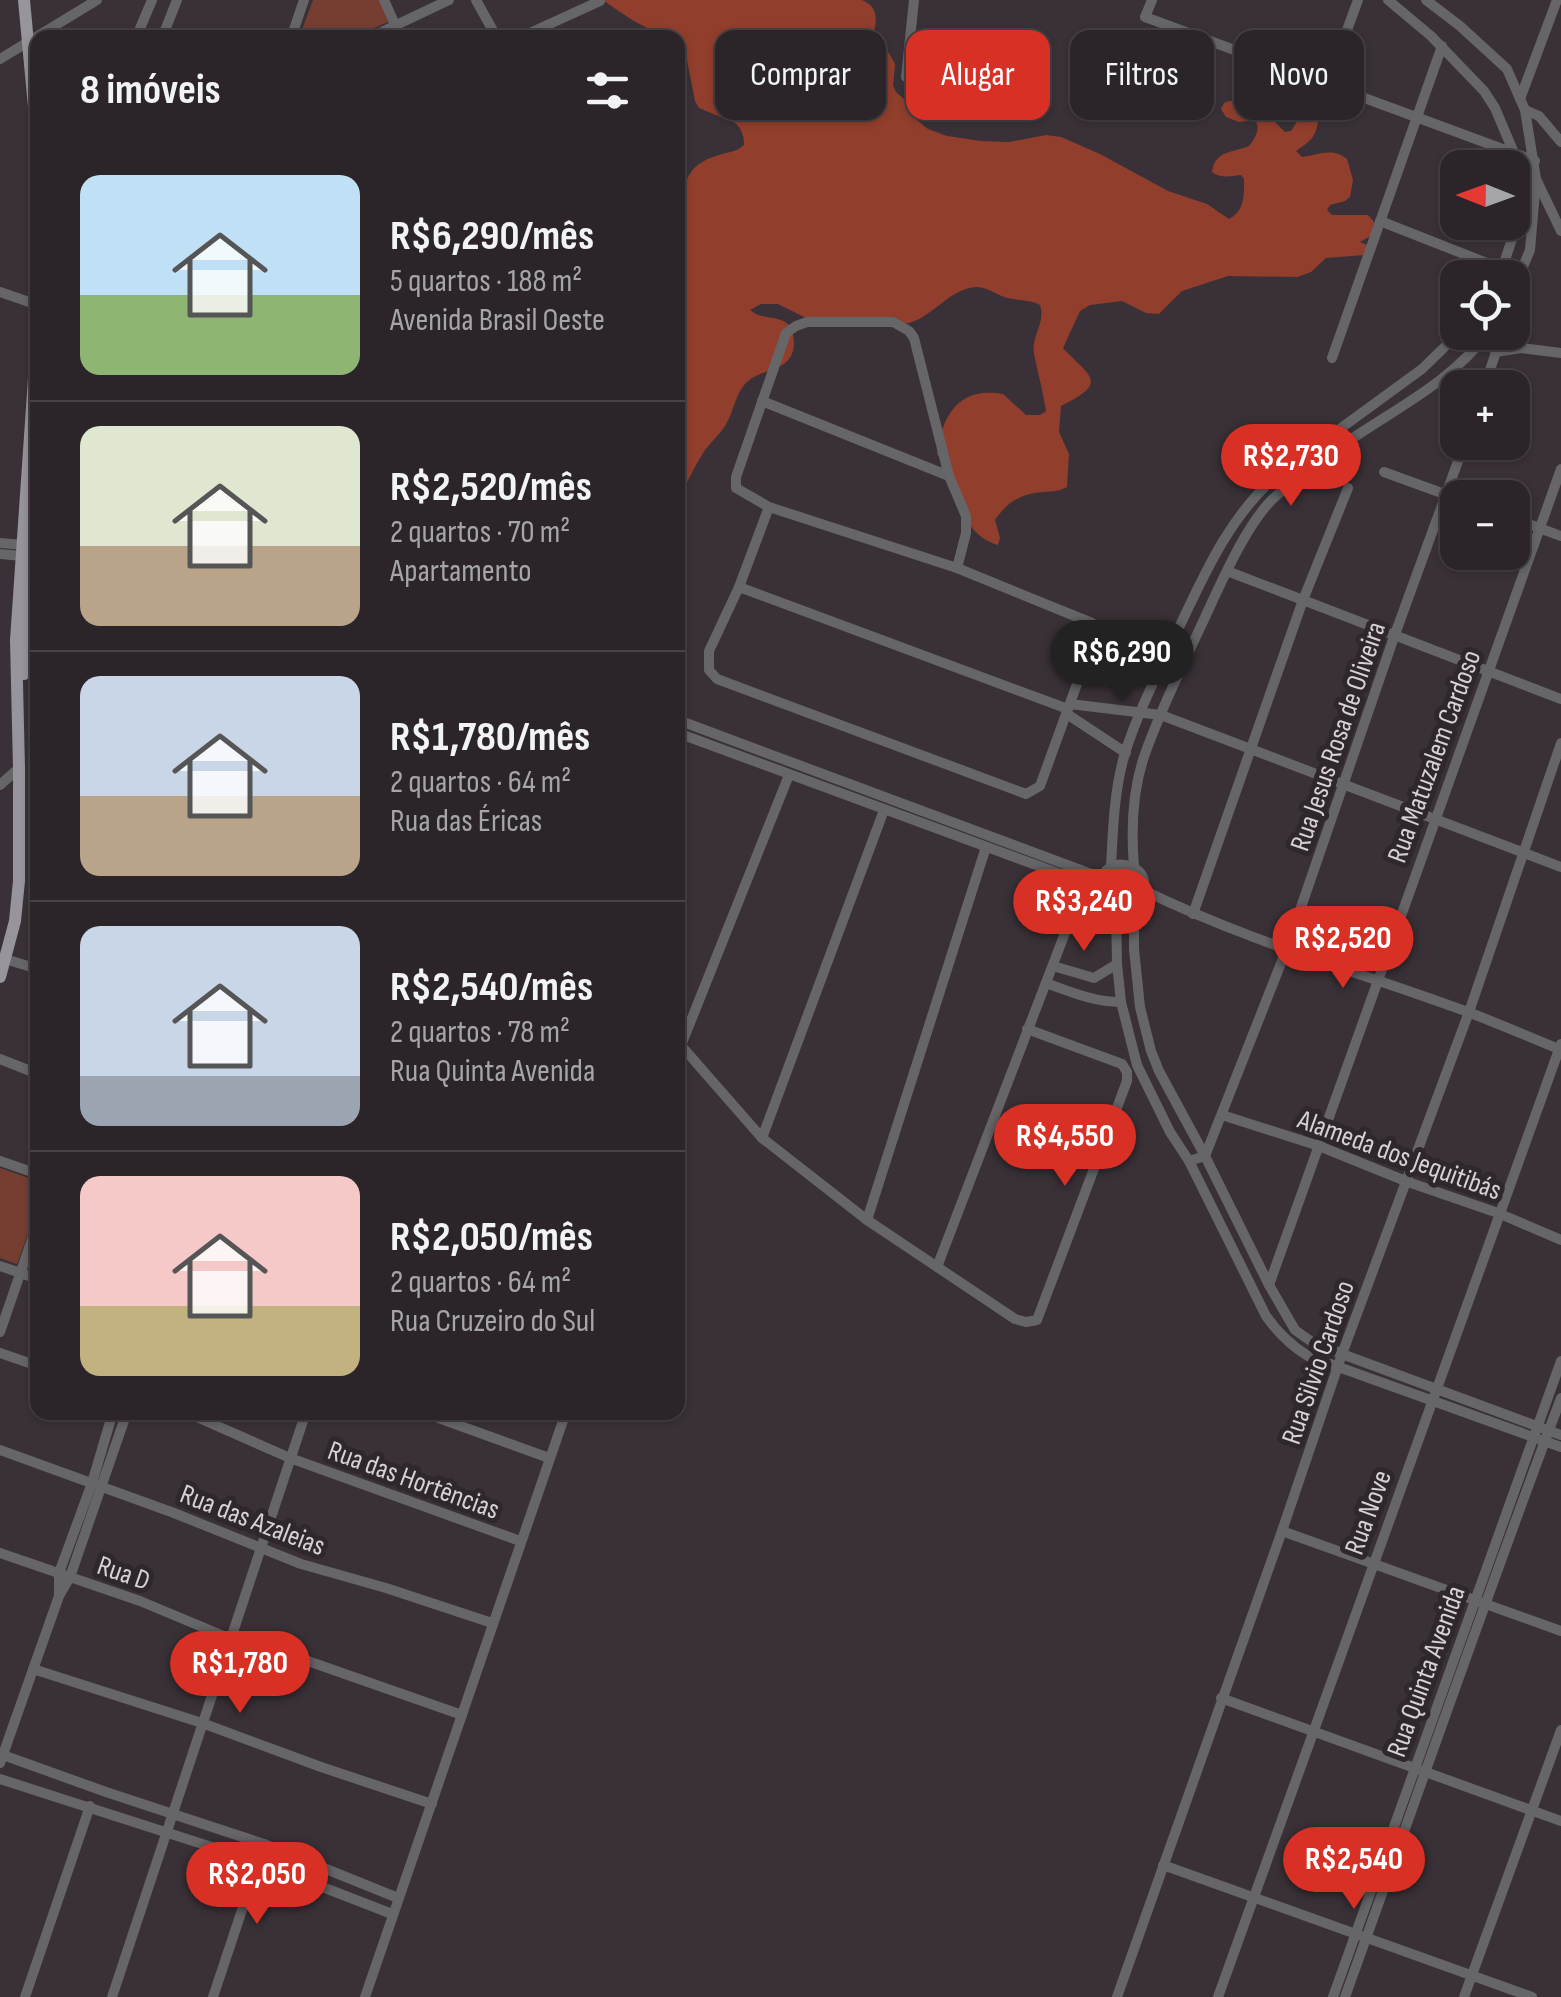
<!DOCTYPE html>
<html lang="pt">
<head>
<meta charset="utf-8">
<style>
	:root { --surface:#2b2529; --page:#332d31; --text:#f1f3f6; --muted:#a6a5a8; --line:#474246; --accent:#d93025 }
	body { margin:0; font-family:"Sofia Sans Condensed",sans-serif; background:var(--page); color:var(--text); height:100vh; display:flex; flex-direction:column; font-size:38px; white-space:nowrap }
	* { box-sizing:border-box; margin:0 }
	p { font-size:32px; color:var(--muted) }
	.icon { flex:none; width:55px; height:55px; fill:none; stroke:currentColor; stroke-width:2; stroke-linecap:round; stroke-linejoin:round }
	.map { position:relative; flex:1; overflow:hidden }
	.sheet { position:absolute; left:30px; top:30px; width:655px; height:1390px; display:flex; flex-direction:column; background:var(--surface); border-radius:20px; box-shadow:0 2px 8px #0004,0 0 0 2px var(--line) }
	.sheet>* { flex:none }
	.guide { position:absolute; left:715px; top:30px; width:695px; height:90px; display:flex; gap:20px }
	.needle { width:65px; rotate:271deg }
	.buttons { position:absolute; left:1440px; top:150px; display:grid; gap:20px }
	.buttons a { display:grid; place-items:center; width:90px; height:90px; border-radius:20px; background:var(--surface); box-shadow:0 2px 8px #0004,0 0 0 2px var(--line); font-size:50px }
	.price { position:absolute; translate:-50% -85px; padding:0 22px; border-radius:35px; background:var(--accent); color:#fff; font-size:32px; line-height:65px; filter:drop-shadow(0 2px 5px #0008) }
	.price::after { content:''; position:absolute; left:50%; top:60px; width:30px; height:22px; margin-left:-15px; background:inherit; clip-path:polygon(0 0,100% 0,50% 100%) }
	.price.active { background:#222; color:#fff }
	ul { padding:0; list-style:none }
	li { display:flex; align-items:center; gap:30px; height:250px; padding:0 50px }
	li+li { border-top:2px solid var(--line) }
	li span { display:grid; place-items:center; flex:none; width:280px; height:200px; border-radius:20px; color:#555 }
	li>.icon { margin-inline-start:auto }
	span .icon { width:120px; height:120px; fill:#fffc; stroke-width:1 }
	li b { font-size:42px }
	h2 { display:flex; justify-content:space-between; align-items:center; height:120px; padding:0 50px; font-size:42px }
	.chip { padding:0 35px; border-radius:20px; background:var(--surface); box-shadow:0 2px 8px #0004,0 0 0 2px var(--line); font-size:35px; line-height:90px }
	.chip.active { background:var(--accent); color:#fff }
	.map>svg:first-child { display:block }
</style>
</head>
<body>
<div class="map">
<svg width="1561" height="1997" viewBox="0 0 1561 1997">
	<rect width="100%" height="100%" fill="#393137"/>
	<g fill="#763e31">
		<polygon points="313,0 380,0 388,22 353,37 299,38"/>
		<polygon points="0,1168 37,1181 37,1209 17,1264 0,1258"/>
	</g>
	<path fill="#913e2c" d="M603,0H862C879,7 877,20 873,36L889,53L895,64L893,86L896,92L905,100L917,120L928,129L947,136L981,141L1009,142L1046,135L1061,137L1100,154L1168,191L1207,204L1229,219C1245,211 1244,195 1244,179L1241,175C1231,176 1221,179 1212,172C1215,150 1232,153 1249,146C1255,139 1261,129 1255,120L1239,122L1226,117L1221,109L1224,103L1230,101L1256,103L1265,99L1275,102L1274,121L1285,132L1291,131L1305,109L1311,104L1320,107C1319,118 1318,135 1308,142C1304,146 1299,148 1296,151L1302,157C1319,155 1332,147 1347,159L1353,180L1350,197L1345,201L1330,205L1327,210L1332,215H1368L1374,222L1376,233L1360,242L1372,247L1365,255L1326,258L1311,272L1297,277L1228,276L1182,291L1159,314L1146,313L1122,301L1090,305L1080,311L1063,348C1090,377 1110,382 1061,406L1059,432L1069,454L1067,487C1058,492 1053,491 1043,492C1022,493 1007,502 995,520L1000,538L998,545C962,535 955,492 942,461L937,454C942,416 958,386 1003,394L1026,415H1040L1046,411C1043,392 1038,373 1034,354C1031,335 1046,323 1040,305C1030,300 1019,301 1008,298C998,296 988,287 977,287C948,288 932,320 904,324L814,322L778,304H761L750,310C762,322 789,312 793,334C800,374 763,365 745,384C735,395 733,414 725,426C719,435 711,442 705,450C697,462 689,478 683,491C677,504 683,527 678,544V206C688,175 688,164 722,154C731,152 737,151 744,145C744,136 742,129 735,123L699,108L695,101L686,55L678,44V38C655,37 621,13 603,0Z"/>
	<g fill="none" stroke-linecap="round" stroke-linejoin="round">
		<g stroke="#666568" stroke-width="10">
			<polyline points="384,0 401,38"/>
			<polyline points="476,0 497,38"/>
			<polyline points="1152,0 1145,17 1535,161"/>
			<polyline points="1388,0 1431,36 1484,91 1495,108 1514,153 1516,180 1513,236 1499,278"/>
			<polyline points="1426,0 1460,26 1507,69 1525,110 1536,179 1561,231"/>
			<polyline points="136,38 152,0"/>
			<polyline points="162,38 177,0"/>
			<polyline points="291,38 304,0"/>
			<polyline points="369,38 449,0"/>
			<polyline points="519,38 600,1"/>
			<polyline points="0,59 97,0"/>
			<polyline points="906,77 914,0"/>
			<polyline points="1327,85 1358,0"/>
			<polyline points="1520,99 1557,0"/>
			<polyline points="1525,110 1539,116 1561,142"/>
			<polyline points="1380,221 1502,269"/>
			<polyline points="0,292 38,305"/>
			<polyline points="1512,293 1530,250 1536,180"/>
			<polyline points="1496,352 1521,348 1561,353"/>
			<polyline points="1332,358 1442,46"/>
			<polyline points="1484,388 1496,352 1484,338"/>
			<polyline points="762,401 949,476"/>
			<polyline points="1384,472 1458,499"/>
			<polyline points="769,507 957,568 1092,623 1094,637 1040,786 1026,794 717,679 709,670 709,651 739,587 769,507 736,488 736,477 786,333 796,326 807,322 893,322 909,331 914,338 949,476 966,516 966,533 957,568"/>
			<polyline points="1512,518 1561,536"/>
			<polyline points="0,543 23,545"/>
			<polyline points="0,554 22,556"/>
			<polyline points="1227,571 1561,699"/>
			<polyline points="739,587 1068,709"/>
			<polyline points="1070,704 1161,715 1561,867"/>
			<polyline points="1067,714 1126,753"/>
			<polyline points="678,720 1102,878"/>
			<polyline points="678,740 686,736 1074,879 1083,886 937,1267"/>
			<polyline points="0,785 19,768"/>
			<path d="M1111,867C1113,829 1114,790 1125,753C1138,712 1158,673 1176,634C1204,575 1228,518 1278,474L1422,369L1460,332"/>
			<path d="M1134,867C1131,830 1132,790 1145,754C1160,711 1181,669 1200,628C1218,590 1246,522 1276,496C1299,476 1325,457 1350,440C1397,408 1454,380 1488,332"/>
			<path d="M1143,890C1247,941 1359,972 1468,1012C1499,1024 1530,1037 1561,1050"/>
			<path d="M1134,903C1120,908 1104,906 1102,889C1095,846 1171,866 1134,903V949L1140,1007L1151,1051L1159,1071L1205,1156L1269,1285L1295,1330L1312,1342L1342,1354L1561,1435"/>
			<path d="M1116,906L1117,964L1121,1002L1137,1065L1170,1132L1189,1161L1266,1316C1278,1333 1290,1345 1308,1356L1561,1447"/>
			<polyline points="1193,914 1303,600 1348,488"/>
			<polyline points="5,959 38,969"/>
			<polyline points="1053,966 1094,978 1117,964"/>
			<path d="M1046,983C1071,992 1094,1002 1121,1002"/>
			<polyline points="678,1042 762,1138 867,1220 1015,1319 1026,1322 1037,1320 1127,1081 1127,1072 1122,1064 1027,1029"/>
			<polyline points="680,1048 789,775"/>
			<polyline points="0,1059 38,1074"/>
			<polyline points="1222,1115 1319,1146 1408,1182 1498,1213 1561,1240"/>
			<polyline points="762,1138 884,810"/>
			<polyline points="0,1161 38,1174"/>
			<polyline points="1189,1161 1205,1156 1287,948 1394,637 1465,442"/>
			<polyline points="867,1220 986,847"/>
			<polyline points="0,1266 38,1279"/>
			<polyline points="1269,1285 1561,469"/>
			<polyline points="0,1332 38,1222"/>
			<polyline points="0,1353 38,1366"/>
			<polyline points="181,1412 199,1418 290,1458 520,1541"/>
			<polyline points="422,1412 549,1458"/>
			<polyline points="0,1450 174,1513 301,1564 386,1588 492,1623"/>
			<polyline points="1282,1531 1561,1631"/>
			<polyline points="0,1553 140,1601 231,1639 265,1646 462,1715"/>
			<polyline points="59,1595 59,1573 92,1483 113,1412"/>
			<polyline points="33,1669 202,1723 321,1767 432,1804"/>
			<polyline points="1221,1698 1561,1821"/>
			<polyline points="0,1754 106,1792 264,1844 398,1898"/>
			<polyline points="0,1763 59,1596 70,1577 127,1412"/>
			<polyline points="0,1779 258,1862 392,1914"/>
			<polyline points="1163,1865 1532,1997"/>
			<polyline points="25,1997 90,1806"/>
			<polyline points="112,1997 306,1412"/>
			<polyline points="213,1997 264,1844"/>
			<polyline points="365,1997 566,1412"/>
			<polyline points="1117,1997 1282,1531 1342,1354 1469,1012 1561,743"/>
			<polyline points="1218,1997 1561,1044"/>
			<polyline points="1333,1997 1561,1361"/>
			<path d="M1345,1997C1417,1797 1486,1597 1561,1398"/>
			<polyline points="1464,1997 1561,1730"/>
		</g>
		<g stroke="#97949b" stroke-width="12">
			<polyline points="24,0 38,150"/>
			<polyline points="24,674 38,441"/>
			<polyline points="0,977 15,921 19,881 19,768 16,640 38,320"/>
		</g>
	</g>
	<g text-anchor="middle" stroke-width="10" stroke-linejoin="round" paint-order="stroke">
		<g font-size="28" fill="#d6d1d5" stroke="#2e272d">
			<text transform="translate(1337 736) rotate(-71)" y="10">Rua Jesus Rosa de Oliveira</text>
			<text transform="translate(1433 756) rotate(-70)" y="10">Rua Matuzalem Cardoso</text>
			<text transform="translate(1400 1154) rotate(20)" y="10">Alameda dos Jequitibás</text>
			<text transform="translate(1317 1362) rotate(-71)" y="10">Rua Silvio Cardoso</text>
			<text transform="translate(414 1479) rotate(20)" y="10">Rua das Hortências</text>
			<text transform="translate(1367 1512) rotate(-70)" y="10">Rua Nove</text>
			<text transform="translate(253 1519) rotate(21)" y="10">Rua das Azaleias</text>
			<text transform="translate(124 1572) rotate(19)" y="10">Rua D</text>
			<text transform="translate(1425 1671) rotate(-70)" y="10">Rua Quinta Avenida</text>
		</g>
	</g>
</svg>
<div class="buttons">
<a><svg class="needle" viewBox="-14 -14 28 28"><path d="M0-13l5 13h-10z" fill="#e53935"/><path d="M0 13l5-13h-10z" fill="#a6a5a8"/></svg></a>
<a><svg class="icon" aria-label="locate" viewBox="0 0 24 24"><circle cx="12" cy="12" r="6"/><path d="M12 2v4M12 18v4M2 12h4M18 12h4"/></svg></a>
<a>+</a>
<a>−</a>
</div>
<b class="price" style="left:1291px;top:509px">R$2,730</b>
<b class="price active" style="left:1122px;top:705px">R$6,290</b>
<b class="price" style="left:1084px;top:954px">R$3,240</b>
<b class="price" style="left:1343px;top:991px">R$2,520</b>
<b class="price" style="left:1065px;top:1189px">R$4,550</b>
<b class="price" style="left:240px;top:1716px">R$1,780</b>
<b class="price" style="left:1354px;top:1912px">R$2,540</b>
<b class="price" style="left:257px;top:1927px">R$2,050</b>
<div class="guide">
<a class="chip">Comprar</a>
<a class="chip active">Alugar</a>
<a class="chip">Filtros</a>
<a class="chip">Novo</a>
</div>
<section class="sheet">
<h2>8 imóveis<svg class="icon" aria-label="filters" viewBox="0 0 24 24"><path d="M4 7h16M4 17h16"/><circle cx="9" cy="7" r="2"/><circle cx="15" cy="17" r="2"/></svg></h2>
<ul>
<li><span style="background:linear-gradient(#bfe0f5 60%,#8fb573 0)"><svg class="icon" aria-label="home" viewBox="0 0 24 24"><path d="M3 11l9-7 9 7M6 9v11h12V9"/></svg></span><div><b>R$6,290/mês</b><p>5 quartos · 188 m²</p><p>Avenida Brasil Oeste</p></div></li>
<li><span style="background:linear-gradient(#dfe7d0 60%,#b9a48a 0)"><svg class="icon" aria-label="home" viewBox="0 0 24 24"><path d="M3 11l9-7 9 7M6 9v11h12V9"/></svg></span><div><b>R$2,520/mês</b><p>2 quartos · 70 m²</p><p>Apartamento</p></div></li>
<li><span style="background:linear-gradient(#c9d6e8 60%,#b9a48a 0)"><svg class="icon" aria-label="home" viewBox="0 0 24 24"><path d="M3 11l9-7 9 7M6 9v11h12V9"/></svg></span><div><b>R$1,780/mês</b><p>2 quartos · 64 m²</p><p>Rua das Éricas</p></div></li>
<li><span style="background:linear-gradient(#c9d6e8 75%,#9aa5b1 0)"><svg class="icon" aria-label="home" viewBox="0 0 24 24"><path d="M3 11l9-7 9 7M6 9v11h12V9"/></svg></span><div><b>R$2,540/mês</b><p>2 quartos · 78 m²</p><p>Rua Quinta Avenida</p></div></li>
<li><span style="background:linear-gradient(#f6c9c9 65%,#c2b280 0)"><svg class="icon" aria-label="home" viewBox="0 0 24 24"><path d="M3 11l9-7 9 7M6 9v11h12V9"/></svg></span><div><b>R$2,050/mês</b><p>2 quartos · 64 m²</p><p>Rua Cruzeiro do Sul</p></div></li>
</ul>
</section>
</div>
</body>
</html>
